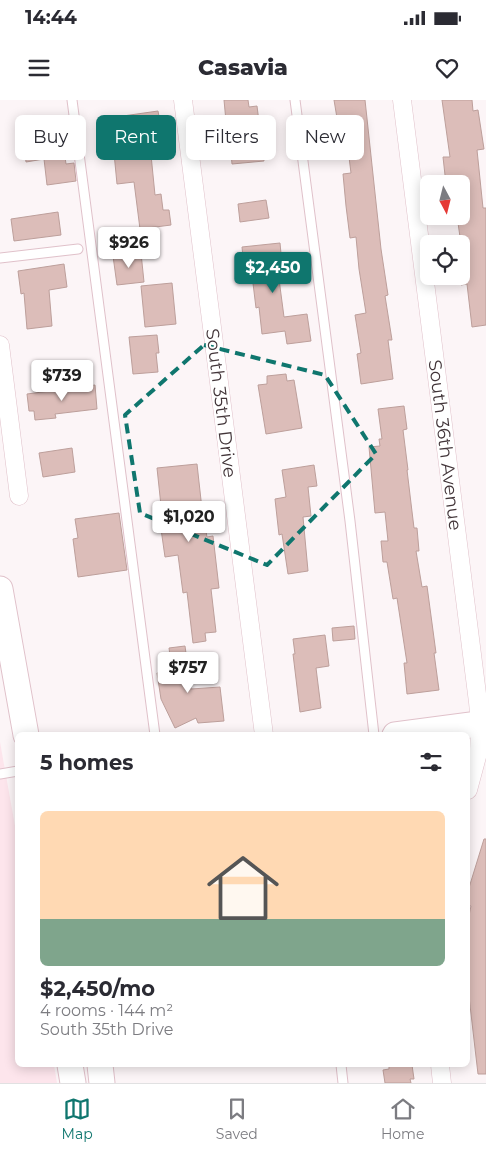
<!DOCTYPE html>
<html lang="en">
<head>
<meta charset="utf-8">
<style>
	:root { --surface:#fff; --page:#f7f7f7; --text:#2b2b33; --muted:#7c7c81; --line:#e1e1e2; --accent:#0f766e }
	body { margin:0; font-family:Montserrat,sans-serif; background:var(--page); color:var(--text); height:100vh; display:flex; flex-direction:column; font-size:19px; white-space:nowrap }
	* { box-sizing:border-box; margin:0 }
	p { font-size:16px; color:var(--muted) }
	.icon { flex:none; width:28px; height:28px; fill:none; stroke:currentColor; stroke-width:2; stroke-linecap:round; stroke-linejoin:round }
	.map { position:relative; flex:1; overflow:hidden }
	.panel { position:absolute; left:15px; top:632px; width:455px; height:335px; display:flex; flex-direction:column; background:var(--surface); border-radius:8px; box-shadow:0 2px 12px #0003 }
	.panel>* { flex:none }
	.hud { position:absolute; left:15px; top:15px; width:456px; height:45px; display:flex; gap:10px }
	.needle { width:32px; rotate:173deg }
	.controls { position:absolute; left:420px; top:75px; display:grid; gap:10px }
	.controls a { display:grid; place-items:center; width:50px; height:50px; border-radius:8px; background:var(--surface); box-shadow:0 2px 12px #0003; font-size:25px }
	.price { position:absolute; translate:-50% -42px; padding:0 11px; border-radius:5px; background:#fff; color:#222; font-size:16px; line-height:32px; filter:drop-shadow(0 1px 2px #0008) }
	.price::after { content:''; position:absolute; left:50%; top:30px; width:15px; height:11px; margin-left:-8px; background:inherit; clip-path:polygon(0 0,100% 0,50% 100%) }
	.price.selected { background:var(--accent); color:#fff }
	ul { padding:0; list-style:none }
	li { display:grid; align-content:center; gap:10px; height:265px; padding:0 25px }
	li span { display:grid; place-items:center; height:155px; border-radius:8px; color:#555 }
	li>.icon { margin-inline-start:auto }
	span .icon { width:90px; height:90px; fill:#fffc; stroke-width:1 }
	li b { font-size:21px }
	h2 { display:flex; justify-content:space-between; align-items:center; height:60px; padding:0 25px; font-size:21px }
	.tag { padding:0 18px; border-radius:8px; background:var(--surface); box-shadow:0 2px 12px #0003; font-size:18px; line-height:45px }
	.tag.selected { background:var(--accent); color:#fff }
	.status { display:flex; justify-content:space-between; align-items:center; height:35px; padding:0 25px; background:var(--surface); direction:ltr }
	.status svg { height:14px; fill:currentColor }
	header { display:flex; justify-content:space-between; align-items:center; height:65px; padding:0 25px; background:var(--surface); font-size:22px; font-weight:800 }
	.menu { display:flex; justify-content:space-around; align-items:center; height:70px; border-top:1px solid var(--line); background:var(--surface); font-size:14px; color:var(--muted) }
	.menu a { display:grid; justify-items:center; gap:2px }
	.menu .selected { color:var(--accent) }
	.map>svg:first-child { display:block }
</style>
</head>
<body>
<div class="status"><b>14:44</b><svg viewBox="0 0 49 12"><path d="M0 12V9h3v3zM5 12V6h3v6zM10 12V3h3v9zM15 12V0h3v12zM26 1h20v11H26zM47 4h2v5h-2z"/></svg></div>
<header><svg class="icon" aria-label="menu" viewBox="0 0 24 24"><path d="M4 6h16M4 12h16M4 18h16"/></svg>Casavia<svg class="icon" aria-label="heart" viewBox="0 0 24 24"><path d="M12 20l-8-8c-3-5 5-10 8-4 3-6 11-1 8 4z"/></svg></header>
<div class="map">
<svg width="486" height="983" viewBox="0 0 486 983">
	<rect width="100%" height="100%" fill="#fcf5f7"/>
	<polygon fill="#fde5ec" points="0,642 17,737 18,965 54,965 57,983 0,983"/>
	<g fill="#dcbdb9" stroke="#bd9f9b">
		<polygon points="224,0 248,0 249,7 257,6 264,61 232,64 229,32 227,32"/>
		<polygon points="334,0 365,0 381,149 388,195 385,196 392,240 388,240 393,279 361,284 357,254 361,253 355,215 366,213 359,169 356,137 350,138 346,106 343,74 351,73 344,17 337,18"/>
		<polygon points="442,0 472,0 473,11 478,10 484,49 477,50 483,108 486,108 486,225 472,227 467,184 461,185 461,144 457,116 461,116 461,84 446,84 443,57 450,57"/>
		<polygon points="158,11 162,33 149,35 155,95 161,94 163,110 169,110 171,125 140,129 134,82 117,84 114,53 122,53 116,17"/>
		<polygon points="42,17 43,22 60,20 66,64 74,63 76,81 47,85 44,59 26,62 21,20"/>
		<polygon points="266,100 269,118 240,122 238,104"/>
		<polygon points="58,112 61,135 14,141 11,119"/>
		<polygon points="280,143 282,164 277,164 284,217 307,214 311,241 287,244 285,231 262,234 259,207 256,208 251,167 244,167 242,147"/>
		<polygon points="141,153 144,182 117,185 113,156"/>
		<polygon points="64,164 67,187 49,190 52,226 27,229 24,193 21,194 18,171"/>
		<polygon points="172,183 176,224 145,227 141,186"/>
		<polygon points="157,235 159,253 156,253 158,272 133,274 129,237"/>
		<polygon points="286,274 287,281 294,280 302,328 266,334 258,285 267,284 267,276"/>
		<polygon points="95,285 97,309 55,314 56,318 35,320 34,311 29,311 27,294"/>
		<polygon points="404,306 407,329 403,330 408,370 407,370 414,428 417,428 419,451 416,451 422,487 427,486 436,553 434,553 439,590 407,594 404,563 407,563 397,498 393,499 387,462 383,462 381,441 388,441 385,412 375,413 369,347 380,346 379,339 382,339 378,309"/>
		<polygon points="72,348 75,372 43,377 39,353"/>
		<polygon points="197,364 202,409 207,437 213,436 219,488 211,489 216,532 205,533 206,541 193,543 187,492 183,493 178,455 165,457 159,415 162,415 157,368"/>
		<polygon points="314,365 317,386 308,387 311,416 303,417 308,471 288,474 282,434 279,435 275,399 286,397 282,370"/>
		<polygon points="119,413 127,470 78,477 73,439 78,438 75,419"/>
		<polygon points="354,526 355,539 333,541 332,528"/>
		<polygon points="325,535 329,566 316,568 321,608 300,612 293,554 295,554 293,539"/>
		<polygon points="185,546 191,589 220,587 224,621 198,623 196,618 175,628 161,599 157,573 172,571 169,548"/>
		<polygon points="484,739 486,739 486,974 478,974 468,888 468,820 471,806 468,805 468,791"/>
		<polygon points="389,965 412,965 414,979 410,979 411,983 385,983 383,970 389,969"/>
	</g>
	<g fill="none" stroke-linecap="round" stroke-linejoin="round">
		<g stroke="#e0c1ca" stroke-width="11">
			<g id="lane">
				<polyline points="72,0 155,635"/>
				<polyline points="295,0 350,421 374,635"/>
				<polyline points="0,158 78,149"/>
				<polyline points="0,674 18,671"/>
				<polyline points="341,965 343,983"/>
			</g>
		</g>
		<g stroke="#e0c1ca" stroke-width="19">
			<g id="street">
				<polyline points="183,0 264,635"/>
				<polyline points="402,0 478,602 480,624 479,649 468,690"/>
				<polyline points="0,245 19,396"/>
				<polyline points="440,965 442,983"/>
			</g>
		</g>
		<g stroke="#e0c1ca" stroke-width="27">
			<g id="secondary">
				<polyline points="0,489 26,635"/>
				<polyline points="395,635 486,623"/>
				<polyline points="70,965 73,983"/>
				<polyline points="100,965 102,983"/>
			</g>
		</g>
		<use href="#lane" stroke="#fff" stroke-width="9"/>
		<use href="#street" stroke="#fff" stroke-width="18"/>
		<use href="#secondary" stroke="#fff" stroke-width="25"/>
	</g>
	<path fill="none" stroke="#0f766e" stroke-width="4" stroke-dasharray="10 6" stroke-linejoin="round" d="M204,245L325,275L376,354L267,465L140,413L125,315Z"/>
	<g text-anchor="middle" stroke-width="4" stroke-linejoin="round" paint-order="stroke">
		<g font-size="18" fill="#423539" stroke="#fff">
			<text transform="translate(221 303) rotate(83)" y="6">South 35th Drive</text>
			<text transform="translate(445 345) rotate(83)" y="6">South 36th Avenue</text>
		</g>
	</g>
</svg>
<div class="controls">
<a><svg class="needle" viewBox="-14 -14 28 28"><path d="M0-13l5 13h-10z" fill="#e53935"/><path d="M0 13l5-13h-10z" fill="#7c7c81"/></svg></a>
<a><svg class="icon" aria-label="locate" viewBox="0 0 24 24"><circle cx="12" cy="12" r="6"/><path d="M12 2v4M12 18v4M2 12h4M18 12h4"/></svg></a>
</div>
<b class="price" style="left:129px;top:169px">$926</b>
<b class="price selected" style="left:273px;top:194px">$2,450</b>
<b class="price" style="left:62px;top:302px">$739</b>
<b class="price" style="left:189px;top:443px">$1,020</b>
<b class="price" style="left:188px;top:594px">$757</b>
<div class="hud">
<a class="tag">Buy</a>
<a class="tag selected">Rent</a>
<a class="tag">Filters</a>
<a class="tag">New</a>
</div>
<section class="panel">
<h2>5 homes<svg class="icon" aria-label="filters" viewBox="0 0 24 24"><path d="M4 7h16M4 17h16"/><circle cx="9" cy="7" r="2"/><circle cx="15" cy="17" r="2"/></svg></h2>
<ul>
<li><span style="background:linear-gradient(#ffd9b3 70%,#7fa58c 0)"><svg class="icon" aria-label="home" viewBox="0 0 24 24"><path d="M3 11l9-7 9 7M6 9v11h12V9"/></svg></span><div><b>$2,450/mo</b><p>4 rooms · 144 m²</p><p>South 35th Drive</p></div></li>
</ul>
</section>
</div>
<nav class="menu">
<a class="selected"><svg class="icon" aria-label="map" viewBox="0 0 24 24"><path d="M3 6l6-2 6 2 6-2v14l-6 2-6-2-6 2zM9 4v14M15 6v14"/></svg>Map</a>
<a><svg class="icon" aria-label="saved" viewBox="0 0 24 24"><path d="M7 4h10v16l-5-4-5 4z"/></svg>Saved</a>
<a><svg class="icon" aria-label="home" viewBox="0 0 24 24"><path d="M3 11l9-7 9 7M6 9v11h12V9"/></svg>Home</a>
</nav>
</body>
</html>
